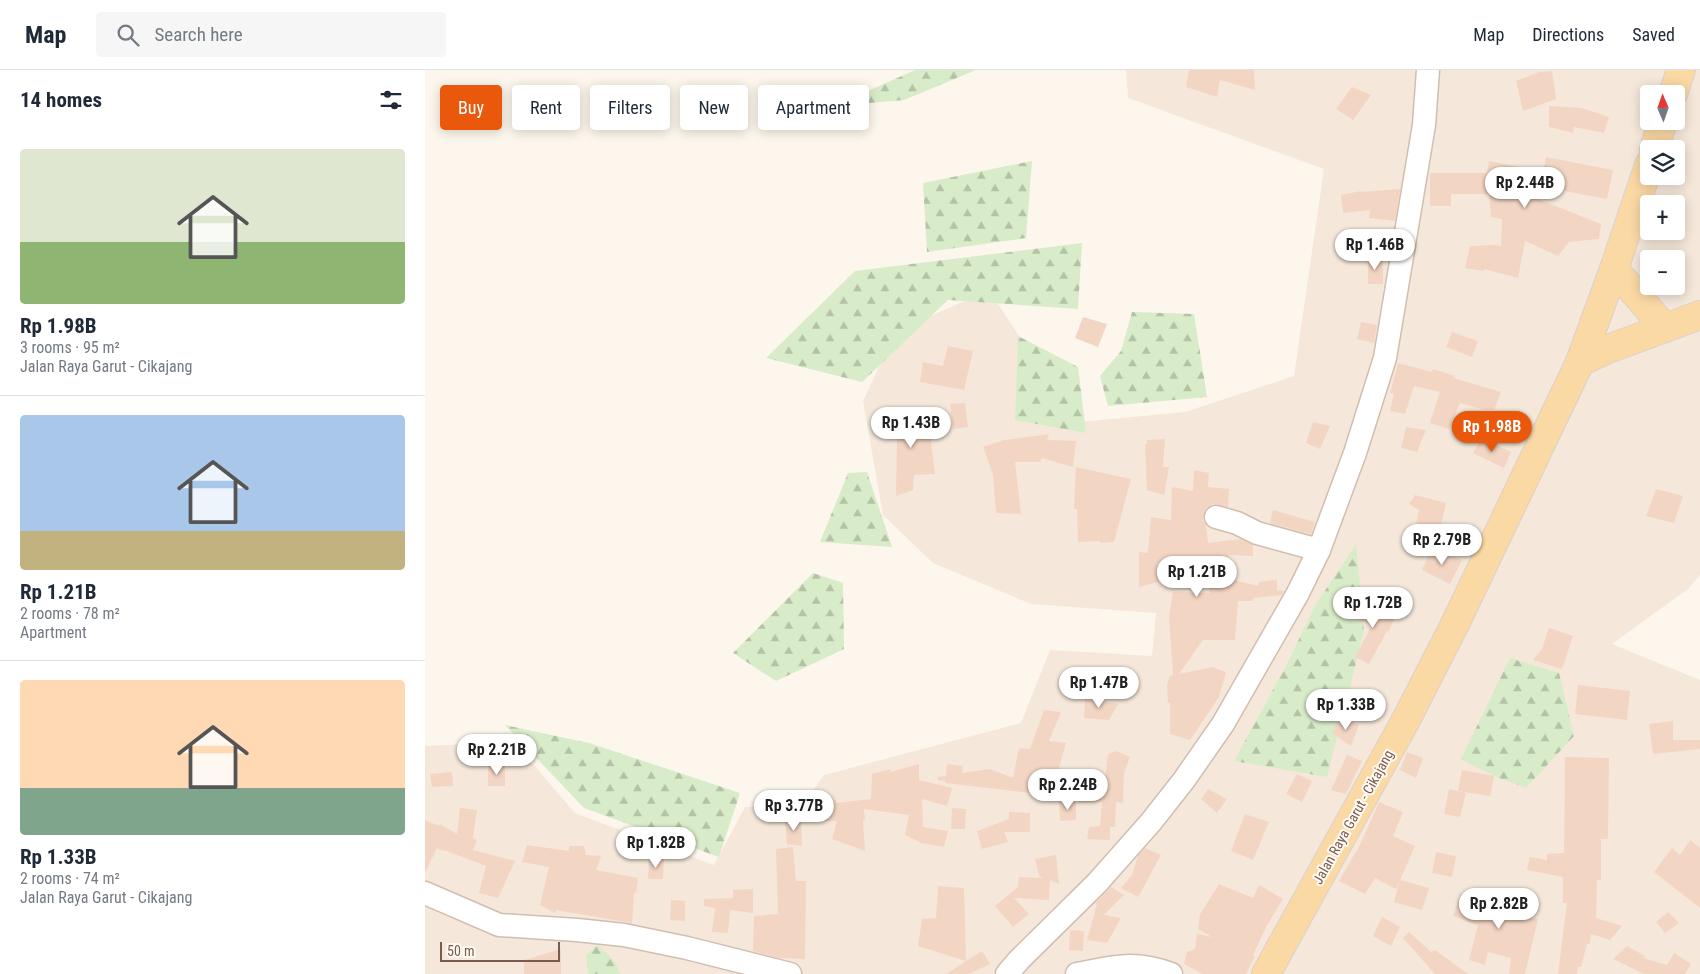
<!DOCTYPE html>
<html lang="en">
<head>
<meta charset="utf-8">
<style>
	:root { --surface:#fff; --page:#f6f6f7; --text:#1f2937; --muted:#747a83; --line:#e0e1e3; --accent:#ea580c }
	body { margin:0; font-family:"Roboto Condensed",sans-serif; background:var(--page); color:var(--text); height:100vh; display:flex; flex-direction:column; font-size:19px; white-space:nowrap }
	* { box-sizing:border-box; margin:0 }
	p { font-size:16px; color:var(--muted) }
	.icon { flex:none; width:28px; height:28px; fill:none; stroke:currentColor; stroke-width:2; stroke-linecap:round; stroke-linejoin:round }
	.map { position:relative; flex:1; overflow:hidden }
	.sheet { display:flex; flex-direction:column; background:var(--surface); width:425px }
	.sheet>* { flex:none }
	.top-card { position:absolute; left:15px; top:15px; width:475px; height:45px; display:flex; gap:10px }
	.needle { width:32px; rotate:358deg }
	.tools { position:absolute; left:1215px; top:15px; display:grid; gap:10px }
	.tools a { display:grid; place-items:center; width:45px; height:45px; border-radius:5px; background:var(--surface); box-shadow:0 2px 12px #0003; font-size:25px }
	.scale { position:absolute; left:15px; bottom:12px; width:120px; box-sizing:border-box; padding-left:5px; border:2px solid #7a5c4d; border-top:0; font-size:14px; line-height:18px; white-space:nowrap; color:#7a5c4d; -webkit-text-stroke:4px #fffaf3; paint-order:stroke }
	.price { position:absolute; translate:-50% -42px; padding:0 11px; border-radius:18px; background:#fff; color:#222; font-size:16px; line-height:32px; filter:drop-shadow(0 1px 2px #0008) }
	.price::after { content:''; position:absolute; left:50%; top:30px; width:15px; height:11px; margin-left:-8px; background:inherit; clip-path:polygon(0 0,100% 0,50% 100%) }
	.price.current { background:var(--accent); color:#fff }
	ul { padding:0; list-style:none }
	li { display:grid; align-content:center; gap:10px; height:265px; padding:0 20px }
	li+li { border-top:1px solid var(--line) }
	li span { display:grid; place-items:center; height:155px; border-radius:5px; color:#555 }
	li>.icon { margin-inline-start:auto }
	span .icon { width:90px; height:90px; fill:#fffc; stroke-width:1 }
	li b { font-size:21px }
	h2 { display:flex; justify-content:space-between; align-items:center; height:60px; padding:0 20px; font-size:21px }
	.chip { padding:0 18px; border-radius:5px; background:var(--surface); box-shadow:0 2px 12px #0003; font-size:18px; line-height:45px }
	.chip.current { background:var(--accent); color:#fff }
	header { display:flex; align-items:center; gap:30px; box-sizing:border-box; height:70px; padding:0 25px; background:var(--surface); border-bottom:1px solid var(--line) }
	header strong { font-size:24px }
	nav { display:flex; gap:28px; margin-inline-start:auto; font-size:18px }
	.search { width:350px; height:45px; background:var(--page); display:flex; align-items:center; gap:12px; box-sizing:border-box; padding:0 18px; border-radius:5px; color:var(--muted); font-size:19px }
	main { display:flex; flex:1; min-height:0 }
	.map>svg:first-child { display:block }
</style>
</head>
<body>
<header>
<strong>Map</strong>
<div class="search"><svg class="icon" aria-label="search" viewBox="0 0 24 24"><circle cx="10" cy="10" r="6"/><path d="M15 15l6 6"/></svg>Search here</div>
<nav><a>Map</a><a>Directions</a><a>Saved</a></nav>
</header>
<main>
<section class="sheet">
<h2>14 homes<svg class="icon" aria-label="filters" viewBox="0 0 24 24"><path d="M4 7h16M4 17h16"/><circle cx="9" cy="7" r="2"/><circle cx="15" cy="17" r="2"/></svg></h2>
<ul>
<li><span style="background:linear-gradient(#dfe7d0 60%,#8fb573 0)"><svg class="icon" aria-label="home" viewBox="0 0 24 24"><path d="M3 11l9-7 9 7M6 9v11h12V9"/></svg></span><div><b>Rp 1.98B</b><p>3 rooms · 95 m²</p><p>Jalan Raya Garut - Cikajang</p></div></li>
<li><span style="background:linear-gradient(#a9c7e8 75%,#c2b280 0)"><svg class="icon" aria-label="home" viewBox="0 0 24 24"><path d="M3 11l9-7 9 7M6 9v11h12V9"/></svg></span><div><b>Rp 1.21B</b><p>2 rooms · 78 m²</p><p>Apartment</p></div></li>
<li><span style="background:linear-gradient(#ffd9b3 70%,#7fa58c 0)"><svg class="icon" aria-label="home" viewBox="0 0 24 24"><path d="M3 11l9-7 9 7M6 9v11h12V9"/></svg></span><div><b>Rp 1.33B</b><p>2 rooms · 74 m²</p><p>Jalan Raya Garut - Cikajang</p></div></li>
</ul>
</section>
<div class="map">
<svg width="1275" height="904" viewBox="0 0 1275 904">
	<defs>
		<pattern id="forest-firs" width="22" height="20" patternUnits="userSpaceOnUse" patternTransform="scale(1.25)"><rect width="22" height="20" fill="#d8ecc9"/><path d="M5 1l3.5 6h-7zM16 11l3.5 6h-7z" fill="#b4c2a5"/></pattern>
	</defs>
	<rect width="100%" height="100%" fill="#fdf6ec"/>
	<path fill="#f5e8da" fill-rule="evenodd" d="M701,0H1275V505L1263,519L1187,574L1275,610V904H0V676L89,672L150,743L289,795L320,737L377,736L399,705L596,653L625,580L727,586L731,543L606,534L508,493L458,445L438,331L470,262L564,220L603,280L623,355L760,342L869,306L899,99L703,28ZM1224,24H1251V51H1224ZM1224,79H1251V106H1224ZM1224,134H1251V161H1224ZM1224,189H1251V216H1224Z"/>
	<g fill="url(#forest-firs)">
		<polygon points="490,0 551,0 479,30 409,36"/>
		<polygon points="607,91 601,168 502,182 498,113"/>
		<polygon points="657,173 653,239 523,230 437,312 341,288 430,201"/>
		<polygon points="707,242 769,244 782,327 683,336 675,306 696,281"/>
		<polygon points="593,266 653,297 661,363 590,350"/>
		<polygon points="442,402 467,477 395,472 423,403"/>
		<polygon points="931,474 939,561 902,707 809,691 860,598 891,534"/>
		<polygon points="388,503 418,513 419,579 351,611 308,583"/>
		<polygon points="1085,588 1134,603 1149,666 1101,718 1069,706 1036,689"/>
		<polygon points="80,655 164,673 315,723 294,787 159,738"/>
		<polygon points="173,875 191,893 195,904 163,904 161,885"/>
	</g>
	<g fill="#f3d5c3">
		<polygon points="764,0 829,0 830,20 795,10 792,27 761,17"/>
		<polygon points="1127,1 1131,29 1098,41 1091,11 1114,2"/>
		<polygon points="927,17 946,25 928,50 911,39"/>
		<polygon points="1124,36 1157,38 1184,47 1179,63 1149,57 1148,63 1124,57"/>
		<polygon points="1121,87 1188,100 1182,129 1091,112 1088,119 1176,154 1174,169 1144,172 1133,186 1100,171 1093,208 1059,199 1059,201 1040,198 1045,176 1068,175 1076,176 1077,149 1066,147 1064,124 1026,124 1026,136 1005,136 1005,103 1062,103 1064,91 1118,102"/>
		<polygon points="975,119 970,151 944,148 945,140 918,143 916,125 936,121 936,122"/>
		<rect x="943" y="189" width="15" height="25"/>
		<polygon points="658,247 682,254 673,277 650,268"/>
		<polygon points="936,252 952,255 949,273 932,269"/>
		<polygon points="1027,262 1053,271 1047,287 1021,277"/>
		<polygon points="523,276 548,281 539,320 495,312 498,292 518,296"/>
		<polygon points="973,293 1007,302 1008,299 1030,306 1028,308 1076,322 1069,340 1060,340 1035,333 1024,359 1005,353 1015,322 989,316 980,344 965,341 969,324 965,323"/>
		<polygon points="540,333 543,357 528,359 525,334"/>
		<polygon points="492,337 492,365 505,363 510,404 489,405 488,420 471,426 472,368 467,368 467,339"/>
		<polygon points="888,352 905,356 895,379 881,373"/>
		<polygon points="981,357 1001,360 992,382 976,378"/>
		<polygon points="624,364 622,370 651,371 648,397 617,388 615,392 590,392 596,444 571,443 568,405 558,377 579,370"/>
		<polygon points="1057,368 1086,382 1079,398 1048,383"/>
		<polygon points="740,369 738,397 744,397 739,425 722,420 720,374 722,374 722,370"/>
		<polygon points="651,397 706,409 689,472 675,473 675,471 653,472 652,439 649,439"/>
		<polygon points="769,400 784,403 783,417 804,419 803,437 788,434 782,437 779,442 778,450 781,455 783,473 815,469 828,475 828,486 803,485 804,509 833,516 834,512 852,510 852,520 859,521 857,525 828,528 828,531 813,531 810,570 778,570 754,604 788,597 801,602 794,627 765,670 745,664 745,633 743,633 742,615 745,606 748,605 744,546 748,522 785,523 784,499 733,493 734,512 714,517 714,482 723,483 726,447 746,450 747,417 768,421"/>
		<polygon points="1231,419 1258,426 1249,453 1221,446"/>
		<polygon points="990,425 1021,433 1015,459 991,453 994,440 984,434"/>
		<polygon points="848,440 890,452 886,464 845,453"/>
		<polygon points="1007,478 1037,490 1025,514 997,500"/>
		<polygon points="935,531 971,544 964,561 962,561 944,594 930,587 947,555 929,549"/>
		<polygon points="1124,558 1148,566 1137,599 1108,590 1117,579"/>
		<polygon points="1153,615 1205,621 1202,650 1150,644"/>
		<polygon points="660,628 693,634 684,650 659,648"/>
		<polygon points="619,640 636,642 624,671 641,673 633,702 623,701 622,725 520,713 520,711 513,710 513,707 521,706 522,694 538,696 537,703 565,699 588,708 594,678 605,679"/>
		<polygon points="915,647 934,655 926,676 907,663"/>
		<polygon points="1248,651 1248,670 1275,670 1275,679 1228,684 1224,654"/>
		<polygon points="691,681 705,687 699,703 698,733 691,732 690,757 685,757 685,770 662,769 664,757 675,756 677,732 654,733 655,713 680,710 683,684"/>
		<polygon points="982,682 998,688 991,708 975,700"/>
		<polygon points="922,685 937,691 921,724 906,720"/>
		<polygon points="1140,687 1184,688 1183,769 1176,769 1176,810 1172,810 1171,848 1197,856 1185,870 1166,864 1165,874 1162,874 1156,897 1153,897 1152,904 1133,904 1142,833 1138,833 1138,807 1102,800 1105,787 1122,790 1122,784 1139,783"/>
		<polygon points="494,694 494,710 527,718 522,736 497,729 498,757 523,761 519,777 496,773 480,765 484,745 439,739 440,750 438,750 440,781 407,769 412,751 395,751 395,732 411,730 411,733 446,729 447,704 466,699 466,702"/>
		<rect x="63" y="695" width="17" height="21"/>
		<polygon points="1037,700 1069,706 1065,726 1033,721"/>
		<polygon points="27,702 28,716 7,717 5,704"/>
		<polygon points="872,704 887,711 877,732 861,724"/>
		<polygon points="783,719 802,729 792,743 776,729"/>
		<polygon points="1024,719 1041,723 1035,747 1019,744"/>
		<polygon points="634,732 651,732 651,750 635,751"/>
		<polygon points="954,732 978,742 968,766 990,776 971,819 950,808 940,824 914,811 936,773"/>
		<polygon points="35,738 52,740 48,768 52,770 48,780 90,791 73,828 54,823 61,796 19,780 18,781 12,778 0,803 0,750 14,756 15,754 32,764"/>
		<polygon points="527,738 541,739 540,759 526,759"/>
		<polygon points="584,742 605,743 605,762 579,762 583,772 557,779 552,761 584,749"/>
		<polygon points="820,744 844,752 828,790 806,781"/>
		<polygon points="376,749 377,776 362,774 360,751"/>
		<polygon points="1265,770 1275,778 1275,838 1229,802 1247,778 1255,785"/>
		<polygon points="102,775 144,781 144,776 159,776 161,785 176,786 171,800 213,808 211,823 209,823 207,853 131,840 130,843 115,835 124,797 97,792"/>
		<polygon points="368,777 371,811 381,811 380,889 354,888 328,881 329,846 353,844 351,779"/>
		<polygon points="720,778 736,785 713,827 696,818 707,805 713,786"/>
		<polygon points="1011,782 1031,786 1027,807 1007,803"/>
		<polygon points="631,785 634,814 625,810 624,830 589,828 604,844 588,857 570,836 593,817 594,807 618,808 614,806 610,789"/>
		<polygon points="224,788 239,789 238,809 223,809"/>
		<polygon points="975,810 1004,818 997,840 969,832"/>
		<polygon points="794,814 828,828 834,815 858,829 842,855 828,885 830,886 821,904 778,904 759,894 762,882 770,879 772,864 787,867 773,859 775,844"/>
		<polygon points="513,816 539,818 541,891 493,876 497,849 511,848"/>
		<polygon points="686,817 699,825 679,845 696,848 682,873 662,870 672,834 670,833"/>
		<polygon points="328,819 328,843 305,840 303,863 287,862 290,838 279,836 279,829 308,828 308,820"/>
		<polygon points="1063,823 1091,831 1092,846 1113,849 1100,904 1084,904 1086,888 1063,882 1060,895 1044,890 1053,855 1028,846 1036,824 1060,833"/>
		<polygon points="246,830 260,831 260,851 245,850"/>
		<polygon points="1243,842 1254,853 1240,863 1231,852"/>
		<polygon points="957,847 975,857 966,876 948,866"/>
		<polygon points="645,860 659,861 658,881 644,880"/>
		<polygon points="984,862 1006,882 1010,880 1043,904 1010,904 978,868"/>
		<polygon points="1202,876 1220,886 1218,888 1242,895 1249,883 1266,894 1260,904 1219,904 1188,889"/>
		<polygon points="136,879 136,904 99,904 99,890"/>
		<polygon points="557,881 565,894 544,904 521,904"/>
	</g>
	<g fill="none" stroke-linecap="round" stroke-linejoin="round">
		<g stroke="#d1beb0" stroke-width="25">
			<g id="minor">
				<polyline points="791,447 812,453 832,463 894,480"/>
				<polyline points="0,823 74,855 152,860 199,865 262,878 365,904"/>
				<polyline points="582,904 594,890 672,813 726,752 759,710 798,654 873,523 894,480 930,383 960,288 999,55 1003,0"/>
				<path d="M652,904C689,897 709,890 746,904"/>
			</g>
		</g>
		<g stroke="#dad1cd" stroke-width="30">
			<g id="major">
				<polyline points="1248,24 1256,0"/>
				<polyline points="1229,79 1238,51"/>
				<polyline points="1189,199 1240,258"/>
				<polyline points="1155,292 1183,279 1275,245"/>
				<polyline points="841,904 982,648 1030,554 1125,355 1155,292 1189,199 1224,95"/>
			</g>
		</g>
		<use href="#minor" stroke="#fff" stroke-width="22"/>
		<use href="#major" stroke="#fbd9a5" stroke-width="28"/>
	</g>
	<g text-anchor="middle" stroke-width="4" stroke-linejoin="round" paint-order="stroke">
		<g font-size="14" fill="#7a5c4d" stroke="#fffaf3">
			<text transform="translate(928 747) rotate(-61)" y="5">Jalan Raya Garut - Cikajang</text>
		</g>
	</g>
</svg>
<div class="tools">
<a><svg class="needle" viewBox="-14 -14 28 28"><path d="M0-13l5 13h-10z" fill="#e53935"/><path d="M0 13l5-13h-10z" fill="#747a83"/></svg></a>
<a><svg class="icon" aria-label="layers" viewBox="0 0 24 24"><path d="M12 4l9 5-9 5-9-5zM3 14l9 5 9-5"/></svg></a>
<a>+</a>
<a>−</a>
</div>
<div class="scale">50 m</div>
<b class="price" style="left:1100px;top:139px">Rp 2.44B</b>
<b class="price" style="left:950px;top:201px">Rp 1.46B</b>
<b class="price" style="left:486px;top:379px">Rp 1.43B</b>
<b class="price current" style="left:1067px;top:383px">Rp 1.98B</b>
<b class="price" style="left:1017px;top:496px">Rp 2.79B</b>
<b class="price" style="left:772px;top:528px">Rp 1.21B</b>
<b class="price" style="left:948px;top:559px">Rp 1.72B</b>
<b class="price" style="left:674px;top:639px">Rp 1.47B</b>
<b class="price" style="left:921px;top:661px">Rp 1.33B</b>
<b class="price" style="left:72px;top:706px">Rp 2.21B</b>
<b class="price" style="left:643px;top:741px">Rp 2.24B</b>
<b class="price" style="left:369px;top:762px">Rp 3.77B</b>
<b class="price" style="left:231px;top:799px">Rp 1.82B</b>
<b class="price" style="left:1074px;top:860px">Rp 2.82B</b>
<div class="top-card">
<a class="chip current">Buy</a>
<a class="chip">Rent</a>
<a class="chip">Filters</a>
<a class="chip">New</a>
<a class="chip">Apartment</a>
</div>
</div>
</main>
</body>
</html>
